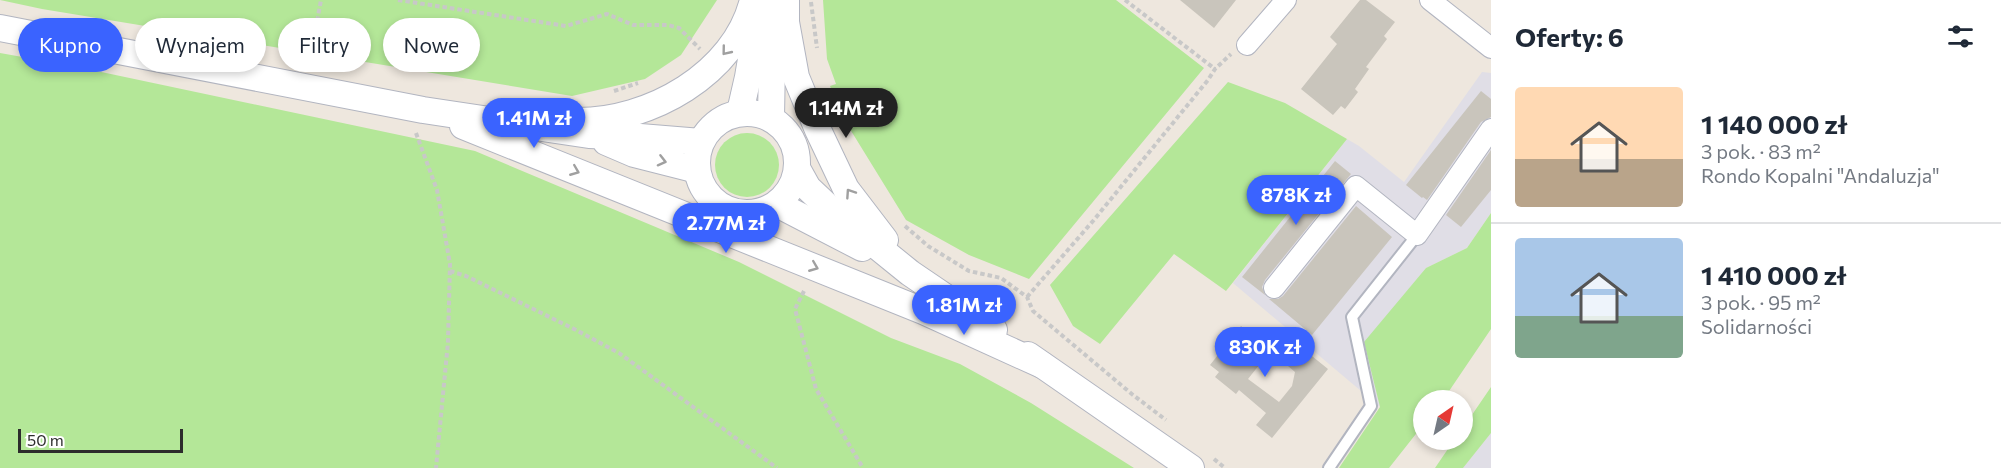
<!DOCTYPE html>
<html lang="pl">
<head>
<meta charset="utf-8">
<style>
	:root { --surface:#fff; --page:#f2f2f3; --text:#1f2937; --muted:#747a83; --line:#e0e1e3; --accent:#3a63ff }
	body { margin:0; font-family:Commissioner,sans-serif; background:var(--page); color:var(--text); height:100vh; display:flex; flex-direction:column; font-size:22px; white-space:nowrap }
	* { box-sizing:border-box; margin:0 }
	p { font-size:20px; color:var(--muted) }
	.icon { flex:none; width:33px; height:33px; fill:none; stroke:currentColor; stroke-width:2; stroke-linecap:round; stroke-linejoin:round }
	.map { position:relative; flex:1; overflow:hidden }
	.details { display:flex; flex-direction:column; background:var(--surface); width:510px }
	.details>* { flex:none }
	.hud { position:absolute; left:18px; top:18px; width:570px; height:54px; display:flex; gap:12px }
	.needle { width:39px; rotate:34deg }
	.controls { position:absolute; left:1413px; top:390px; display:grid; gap:12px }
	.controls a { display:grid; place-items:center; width:60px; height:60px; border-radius:50%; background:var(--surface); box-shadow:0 3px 9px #0003; font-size:30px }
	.scale { position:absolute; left:18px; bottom:15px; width:165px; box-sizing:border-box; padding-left:6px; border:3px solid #2c2c2c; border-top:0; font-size:16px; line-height:21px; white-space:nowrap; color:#2c2c2c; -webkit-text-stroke:4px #fff; paint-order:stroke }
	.price { position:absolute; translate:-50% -51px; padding:0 14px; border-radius:21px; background:var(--accent); color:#fff; font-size:20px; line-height:39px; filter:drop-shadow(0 2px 3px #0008) }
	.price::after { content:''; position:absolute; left:50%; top:36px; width:18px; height:14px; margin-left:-9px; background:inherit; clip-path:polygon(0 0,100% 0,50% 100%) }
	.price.selected { background:#222; color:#fff }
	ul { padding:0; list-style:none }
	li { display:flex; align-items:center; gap:18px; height:150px; padding:0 24px }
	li+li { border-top:2px solid var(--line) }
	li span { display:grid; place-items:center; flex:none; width:168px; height:120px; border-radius:6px; color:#555 }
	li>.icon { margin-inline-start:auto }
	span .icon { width:72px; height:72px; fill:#fffc; stroke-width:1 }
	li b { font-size:26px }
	h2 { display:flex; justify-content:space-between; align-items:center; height:72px; padding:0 24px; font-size:26px }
	.tag { padding:0 21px; border-radius:27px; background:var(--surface); box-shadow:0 3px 9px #0003; font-size:21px; line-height:54px }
	.tag.selected { background:var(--accent); color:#fff }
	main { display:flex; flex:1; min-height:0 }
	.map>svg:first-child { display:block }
</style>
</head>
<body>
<main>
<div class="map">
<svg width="1491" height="468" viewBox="0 0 1491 468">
	<rect width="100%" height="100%" fill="#eee7de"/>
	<g fill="#e0dee6">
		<polygon points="1482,72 1491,73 1491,213 1467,248 1426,268 1365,342 1380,407 1233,283 1347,139 1359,146 1404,182"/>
		<polygon points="1491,433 1491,468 1463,468"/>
	</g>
	<g fill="#b4e798">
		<polygon points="0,0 717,0 681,55 645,79 572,96 42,9"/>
		<polygon points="823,0 1116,0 1204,68 1029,279 969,255 906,220 845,121 830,86 836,84 827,59"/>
		<polygon points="0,53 73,66 475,151 739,262 891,338 960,364 1031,403 1134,468 0,468"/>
		<polygon points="1228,82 1285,103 1347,139 1226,291 1174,254 1100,344 1073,326 1050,285"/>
		<circle cx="747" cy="165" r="32"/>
		<polygon points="1491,213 1491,329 1443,400 1424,400 1423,425 1389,468 1339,468 1380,407 1364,342 1426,268 1467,248"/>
		<polygon points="1491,387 1491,433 1463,468 1435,468 1454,440 1462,440 1463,428"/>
	</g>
	<g fill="#c9c5bc">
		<polygon points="1180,0 1236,0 1214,28"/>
		<polygon points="1360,0 1366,0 1395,22 1384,36 1387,39 1366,67 1369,69 1355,89 1358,92 1345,109 1341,106 1333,115 1301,89 1337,44 1330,37"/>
		<polygon points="1481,91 1491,99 1491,117 1481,122 1427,200 1423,197 1422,198 1406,185"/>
		<polygon points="1491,150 1491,190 1461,227 1446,215"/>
		<polygon points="1335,161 1351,174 1265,280 1262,287 1265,295 1242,277"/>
		<polygon points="1356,206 1392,237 1312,335 1269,299 1278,299 1283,296"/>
		<polygon points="1241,326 1271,350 1248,379 1279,402 1292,386 1295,372 1288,366 1302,348 1328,369 1272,438 1256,425 1266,413 1239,390 1236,394 1215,377 1219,372 1210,365"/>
	</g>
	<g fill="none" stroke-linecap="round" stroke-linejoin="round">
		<g stroke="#b2b5c0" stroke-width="14">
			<polyline id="service" points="1329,468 1371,406 1352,317 1417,235"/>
		</g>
		<g stroke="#b2b5c0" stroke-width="22">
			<g id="minor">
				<polyline points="1430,0 1491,48"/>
				<polyline points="1247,45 1286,0"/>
				<polyline points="1274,288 1356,186 1417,235 1491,129"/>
			</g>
		</g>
		<g stroke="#b2b5c0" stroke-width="28">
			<g id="tertiary">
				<polyline points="786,0 786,22 796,77 818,130 846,189 885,240"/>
				<polyline points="0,28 423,110 589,135 640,137 701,142"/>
				<polyline points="740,112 748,77 759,12"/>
				<circle cx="747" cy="163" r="50"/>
				<polyline points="771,117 773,6"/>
				<path d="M576,121C649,122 735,74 753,0"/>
				<polyline points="463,126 923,311 1042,365"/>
				<polyline points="606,142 634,154 697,170"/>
				<polyline points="798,170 808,188 826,205 910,273 994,330"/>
				<polyline points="777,204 862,248"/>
				<polyline points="1028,355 1191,468"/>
			</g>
		</g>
		<g stroke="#c8c8c8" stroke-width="4" stroke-dasharray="4.5 3" stroke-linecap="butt">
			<polyline points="398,0 566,26 607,14 633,25 668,25 679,28 700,49"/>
			<polyline points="1125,0 1215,69"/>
			<polyline points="811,2 817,48"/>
			<polyline points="309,65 321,0"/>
			<polyline points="614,91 638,83"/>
			<polyline points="416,133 437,190 450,264 448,342 436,468"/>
			<polyline points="905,226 928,246 969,271 1001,278 1027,297 1033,311 1133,395 1166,420"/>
			<polyline points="450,271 466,276 576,330 619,353 777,468"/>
			<polyline points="804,291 795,309 816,389 863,468"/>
			<polyline points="1027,297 1093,221 1208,80 1215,69 1231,54"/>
			<polyline points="1214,459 1225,468"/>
		</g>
		<use href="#service" stroke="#fff" stroke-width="10"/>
		<use href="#minor" stroke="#fff" stroke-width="20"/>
		<use href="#tertiary" stroke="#fff" stroke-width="26"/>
	</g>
	<defs><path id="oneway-chevron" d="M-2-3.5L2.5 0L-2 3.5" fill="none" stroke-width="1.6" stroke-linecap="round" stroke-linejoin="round" transform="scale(1.5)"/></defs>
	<g stroke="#a0a0a0">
		<use href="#oneway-chevron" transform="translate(726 51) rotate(129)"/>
		<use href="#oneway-chevron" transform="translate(662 161) rotate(14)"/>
		<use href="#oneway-chevron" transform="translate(575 171) rotate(22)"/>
		<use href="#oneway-chevron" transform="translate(850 193) rotate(-124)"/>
		<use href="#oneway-chevron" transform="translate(814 267) rotate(22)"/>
	</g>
</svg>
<div class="controls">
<a><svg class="needle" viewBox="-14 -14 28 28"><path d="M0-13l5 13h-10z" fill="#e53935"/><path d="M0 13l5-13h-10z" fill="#747a83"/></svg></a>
</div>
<div class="scale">50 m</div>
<b class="price selected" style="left:846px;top:139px">1.14M zł</b>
<b class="price" style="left:534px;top:149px">1.41M zł</b>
<b class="price" style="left:1296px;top:226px">878K zł</b>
<b class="price" style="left:726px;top:254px">2.77M zł</b>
<b class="price" style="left:964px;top:336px">1.81M zł</b>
<b class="price" style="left:1265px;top:378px">830K zł</b>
<div class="hud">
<a class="tag selected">Kupno</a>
<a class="tag">Wynajem</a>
<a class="tag">Filtry</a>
<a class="tag">Nowe</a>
</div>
</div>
<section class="details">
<h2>Oferty: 6<svg class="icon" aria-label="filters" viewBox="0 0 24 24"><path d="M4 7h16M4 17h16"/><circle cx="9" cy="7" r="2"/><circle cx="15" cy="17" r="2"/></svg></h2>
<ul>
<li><span style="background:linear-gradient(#ffd9b3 60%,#b9a48a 0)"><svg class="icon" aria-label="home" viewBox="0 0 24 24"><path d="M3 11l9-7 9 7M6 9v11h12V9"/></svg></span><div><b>1 140 000 zł</b><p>3 pok. · 83 m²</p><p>Rondo Kopalni &quot;Andaluzja&quot;</p></div></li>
<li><span style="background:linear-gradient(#a9c7e8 65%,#7fa58c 0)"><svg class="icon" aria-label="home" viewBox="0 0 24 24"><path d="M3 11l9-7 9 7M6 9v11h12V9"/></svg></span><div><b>1 410 000 zł</b><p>3 pok. · 95 m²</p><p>Solidarności</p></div></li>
</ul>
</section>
</main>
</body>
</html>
